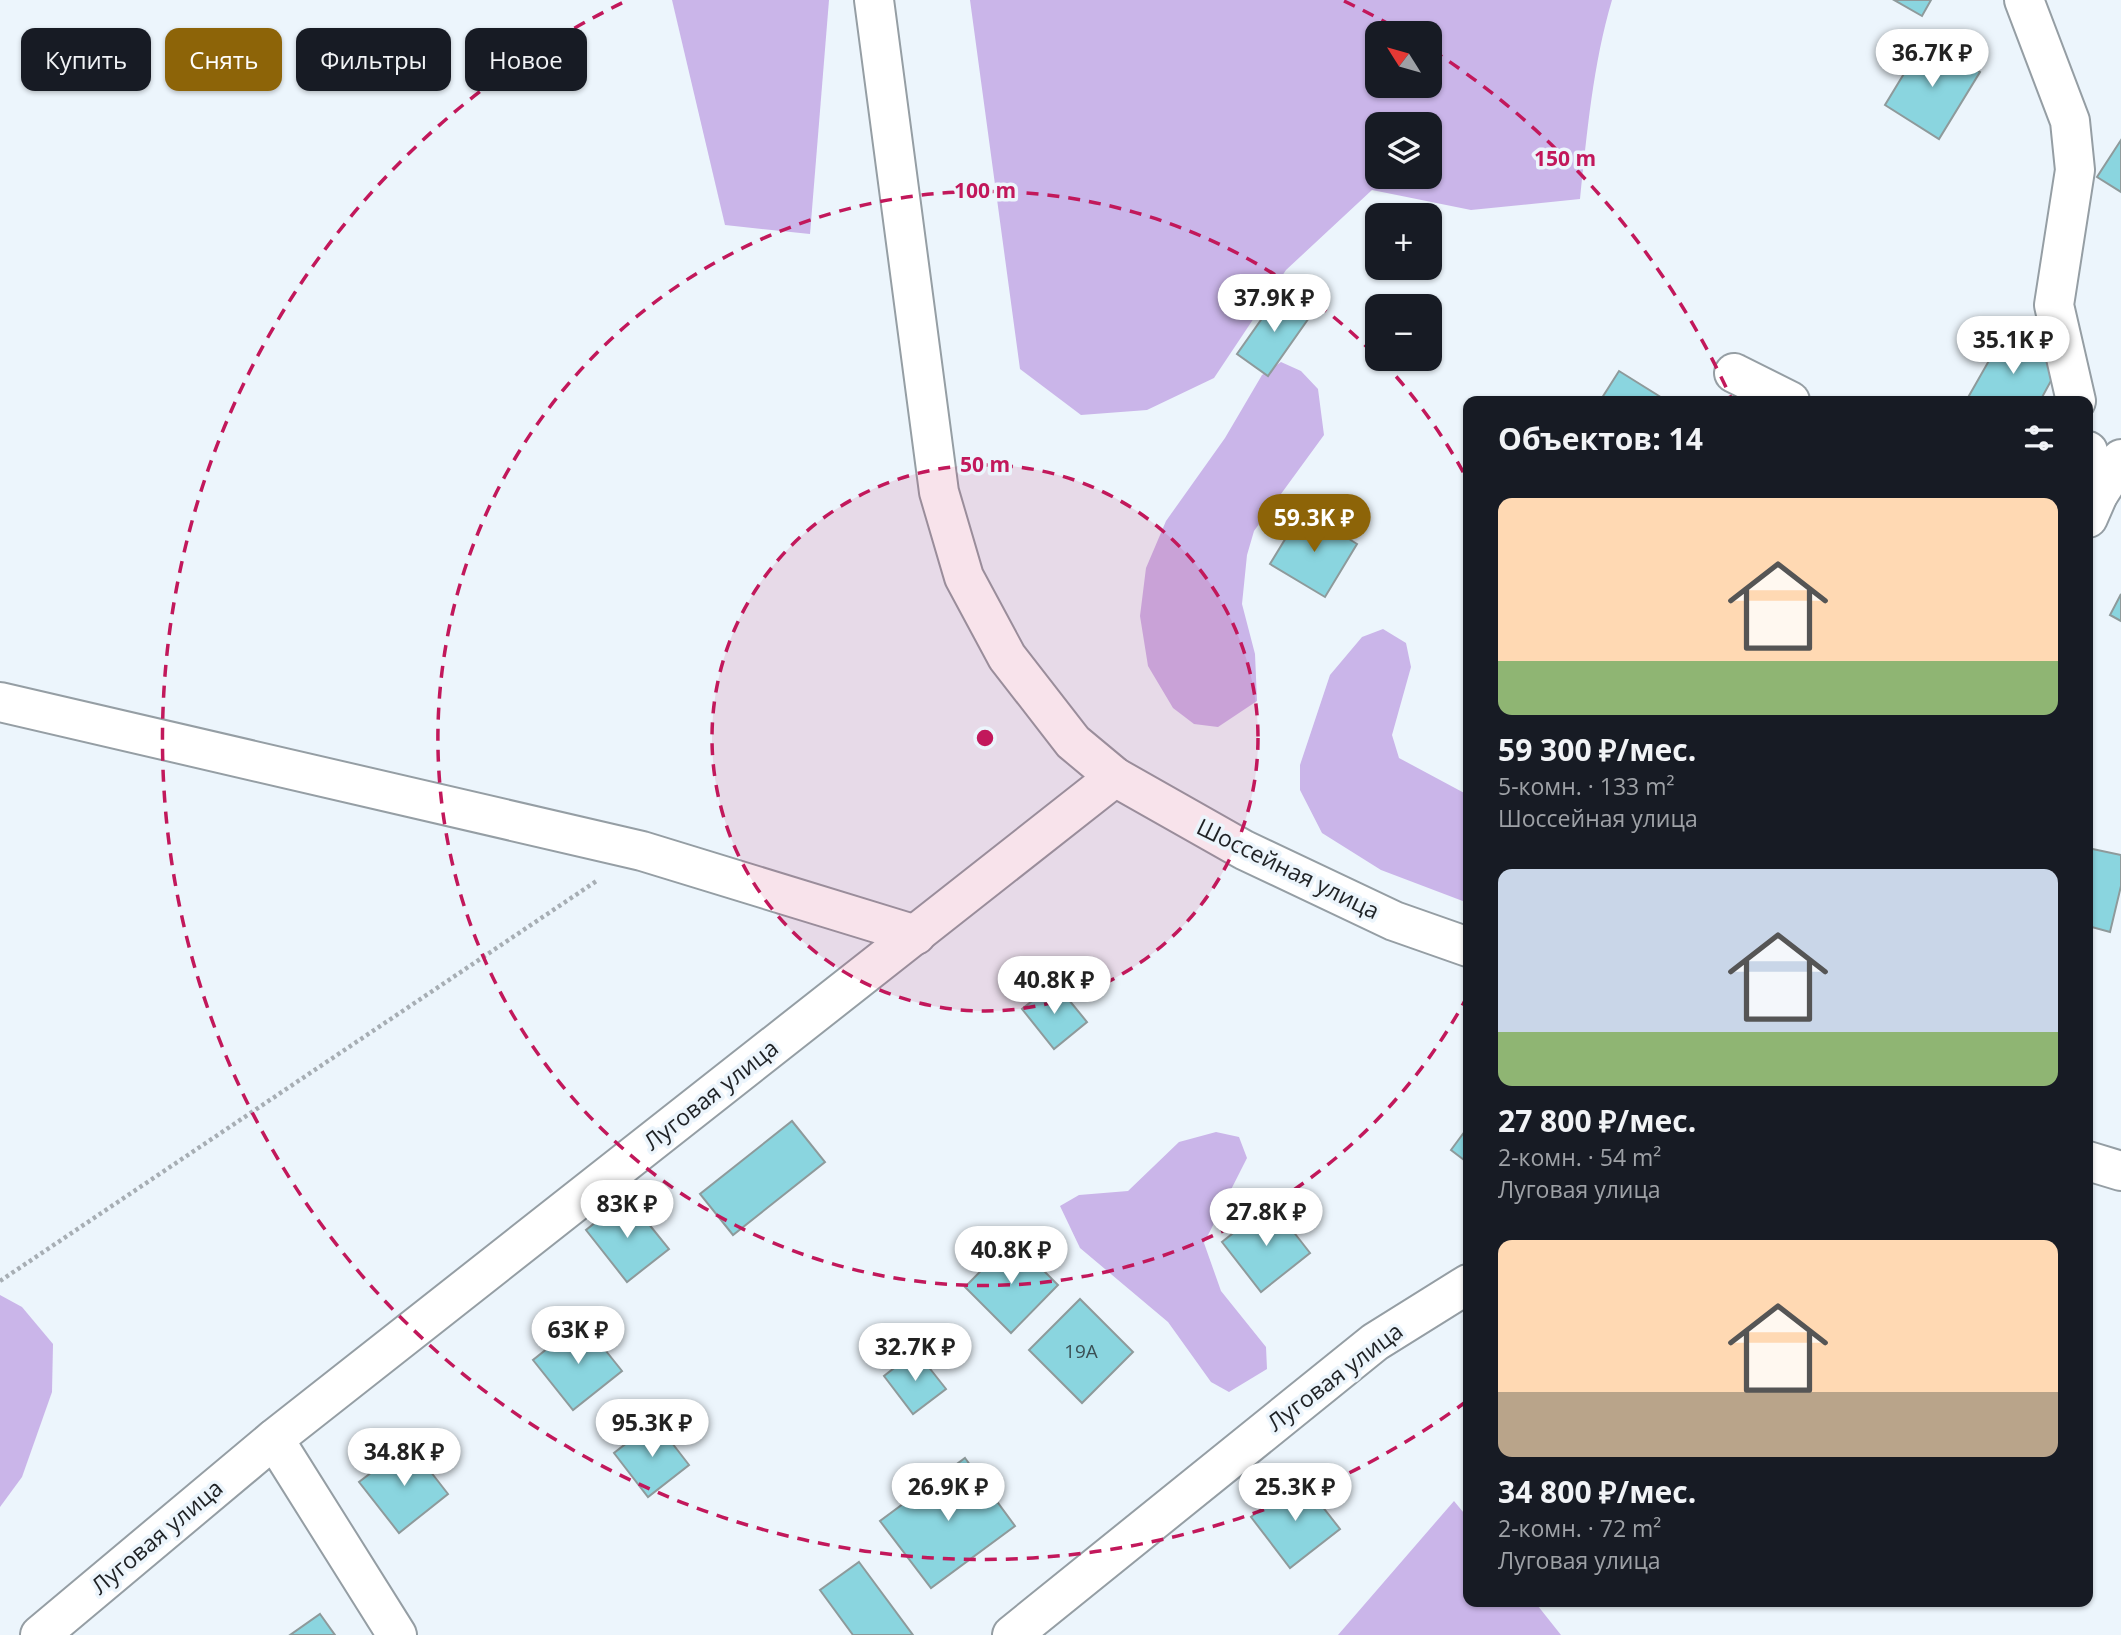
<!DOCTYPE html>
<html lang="ru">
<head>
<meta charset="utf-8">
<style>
	:root { --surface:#171b24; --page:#20242c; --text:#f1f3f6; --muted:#9ea1a6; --accent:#8d6408 }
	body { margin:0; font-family:"Open Sans",sans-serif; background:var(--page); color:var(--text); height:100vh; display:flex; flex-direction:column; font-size:26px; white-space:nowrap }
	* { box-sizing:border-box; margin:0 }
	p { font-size:23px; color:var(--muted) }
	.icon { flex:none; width:38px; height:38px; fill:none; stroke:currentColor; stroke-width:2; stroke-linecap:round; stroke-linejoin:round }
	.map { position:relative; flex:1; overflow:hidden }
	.side { position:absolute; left:1463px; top:396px; width:630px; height:1211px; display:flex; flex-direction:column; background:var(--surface); border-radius:14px; box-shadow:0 2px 5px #0004 }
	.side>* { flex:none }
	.banner { position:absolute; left:21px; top:28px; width:665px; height:63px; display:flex; gap:14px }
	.needle { width:46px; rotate:307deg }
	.controls { position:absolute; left:1365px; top:21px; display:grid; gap:14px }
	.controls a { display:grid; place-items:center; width:77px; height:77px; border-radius:14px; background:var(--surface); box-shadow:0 2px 5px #0004; font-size:35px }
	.price { position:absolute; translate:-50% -60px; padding:0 16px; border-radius:24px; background:#fff; color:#222; font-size:23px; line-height:46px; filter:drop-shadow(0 2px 4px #0008) }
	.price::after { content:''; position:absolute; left:50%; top:42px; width:21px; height:16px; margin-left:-10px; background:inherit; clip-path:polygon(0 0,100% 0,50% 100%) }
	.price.on { background:var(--accent); color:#fff }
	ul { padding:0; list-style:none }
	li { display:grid; align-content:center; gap:14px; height:371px; padding:0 35px }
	li span { display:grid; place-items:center; height:217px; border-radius:14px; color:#555 }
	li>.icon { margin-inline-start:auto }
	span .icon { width:126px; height:126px; fill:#fffc; stroke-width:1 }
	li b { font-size:30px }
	h2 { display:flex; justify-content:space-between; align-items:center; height:84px; padding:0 35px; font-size:30px }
	.tag { padding:0 24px; border-radius:14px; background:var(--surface); box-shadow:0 2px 5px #0004; font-size:24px; line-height:63px }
	.tag.on { background:var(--accent); color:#fff }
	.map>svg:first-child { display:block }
</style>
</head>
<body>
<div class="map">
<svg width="2121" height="1635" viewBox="0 0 2121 1635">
	<rect width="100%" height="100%" fill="#ecf5fc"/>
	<g fill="#cab5e9" fill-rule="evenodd">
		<polygon points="672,0 829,0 810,234 725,225"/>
		<path d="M970,0H1612C1593,64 1587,133 1580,199L1471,210L1372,190L1286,270L1214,378L1147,410L1081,415L1020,369ZM1430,33V86H1377V33ZM1430,124V177H1377V124Z"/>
		<polygon points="1281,362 1301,371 1318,389 1324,435 1254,531 1247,555 1242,604 1255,654 1257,701 1218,727 1194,724 1173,708 1148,666 1140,616 1146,568 1166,521 1225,438 1262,375"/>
		<polygon points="1383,629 1406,643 1411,667 1392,735 1399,758 1468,795 1468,903 1381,870 1322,833 1300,790 1300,765 1330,675 1362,637"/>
		<polygon points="1216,1132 1239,1137 1247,1158 1204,1243 1221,1291 1266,1347 1267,1369 1229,1392 1211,1382 1168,1322 1080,1248 1060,1206 1079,1195 1128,1191 1179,1142"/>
		<polygon points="0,1295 22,1307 53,1344 52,1392 22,1477 0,1507"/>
		<polygon points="1454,1501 1468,1518 1468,1601 1534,1601 1561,1635 1338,1635"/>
	</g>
	<g fill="#8ad5df" stroke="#8e9a9b" stroke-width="2">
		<polygon points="1894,0 1931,0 1922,16"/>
		<polygon points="1925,39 1980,72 1939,139 1885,105"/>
		<polygon points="2121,140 2121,192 2097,177"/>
		<polygon points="1280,293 1311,315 1268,376 1237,354"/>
		<polygon points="2003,336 2058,368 2040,401 1966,401"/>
		<polygon points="1619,371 1667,401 1600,401"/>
		<polygon points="1303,510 1357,544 1325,597 1270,564"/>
		<polygon points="2121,594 2121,621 2110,615"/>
		<polygon points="2088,848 2121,855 2121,886 2110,932 2088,926"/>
		<polygon points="1055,983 1087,1022 1054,1049 1022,1009"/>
		<polygon points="792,1121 825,1162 733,1235 700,1194"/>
		<polygon points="1468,1127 1468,1163 1451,1150"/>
		<polygon points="627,1197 669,1249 627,1282 586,1230"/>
		<polygon points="1271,1203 1310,1253 1261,1292 1222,1242"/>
		<polygon points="1012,1239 1058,1285 1011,1333 965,1287"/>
		<polygon points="1080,1299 1133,1352 1082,1403 1029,1350"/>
		<polygon points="582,1321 622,1371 573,1410 533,1360"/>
		<polygon points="916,1351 946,1389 913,1414 884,1376"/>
		<polygon points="655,1421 689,1465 648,1497 614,1453"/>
		<polygon points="409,1444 448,1494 399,1533 359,1482"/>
		<polygon points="965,1458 1015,1526 931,1588 880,1521"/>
		<polygon points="1300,1478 1340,1529 1290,1568 1251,1517"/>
		<polygon points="859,1562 913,1635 853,1635 820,1590"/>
		<polygon points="320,1614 335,1635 290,1635"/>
	</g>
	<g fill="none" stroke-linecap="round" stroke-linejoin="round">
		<g stroke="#959ea4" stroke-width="42">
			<g id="minor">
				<polyline points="874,0 939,492 964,577 1007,657 1073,742 1115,777 1244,850 1394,921 1468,947"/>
				<polyline points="2024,0 2070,121 2075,170 2054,305 2076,401"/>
				<polyline points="1734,373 1790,401"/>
				<polyline points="2088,451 2098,495"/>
				<polyline points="2088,518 2098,495 2121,459"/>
				<polyline points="0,702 642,851 916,935"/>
				<polyline points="2088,1161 2121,1171"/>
				<polyline points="274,1439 397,1635"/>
				<polyline points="40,1635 274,1439 1115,777"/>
				<polyline points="1012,1635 1375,1342 1468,1284"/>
			</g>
		</g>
		<polyline stroke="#a7aeb4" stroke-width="4.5" stroke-dasharray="3.5 3.5" stroke-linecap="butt" points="0,1281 598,880"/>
		<use href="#minor" stroke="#fff" stroke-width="38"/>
	</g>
	<circle cx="985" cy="738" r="273" fill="#c2185b" fill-opacity=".12"/>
	<g fill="none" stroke="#c2185b" stroke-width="3.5" stroke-dasharray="12 9">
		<circle cx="985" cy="738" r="273"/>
		<path d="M1468 995A547 547 0 1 1 1375 355M1382 361A547 547 0 0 1 1468 481"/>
		<path d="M1467 1401A820 820 0 1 1 626 1M1344 1A820 820 0 0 1 1401 31M1432 50A820 820 0 0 1 1731 398"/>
	</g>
	<g text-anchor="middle" stroke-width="7" stroke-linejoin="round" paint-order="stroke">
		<g font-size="19" fill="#3a4f54">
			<text x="1081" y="1358">19А</text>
		</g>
		<g font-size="23" fill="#1f2225" stroke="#ecf5fc">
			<text transform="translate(1288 869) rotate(26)" y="8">Шоссейная улица</text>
			<text transform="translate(711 1095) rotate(-38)" y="8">Луговая улица</text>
			<text transform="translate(1335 1377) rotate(-37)" y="8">Луговая улица</text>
			<text transform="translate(157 1537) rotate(-40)" y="8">Луговая улица</text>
		</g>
	</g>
	<circle cx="985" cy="738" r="10" fill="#c2185b" stroke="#ecf5fc" stroke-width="3.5"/>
	<g font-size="21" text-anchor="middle" font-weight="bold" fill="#c2185b" stroke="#ecf5fc" stroke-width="7" stroke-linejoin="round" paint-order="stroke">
		<text x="1565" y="166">150 m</text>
		<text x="985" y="198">100 m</text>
		<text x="985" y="472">50 m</text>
	</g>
</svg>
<div class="controls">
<a><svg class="needle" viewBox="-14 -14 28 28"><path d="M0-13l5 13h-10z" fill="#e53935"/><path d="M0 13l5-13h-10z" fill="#9ea1a6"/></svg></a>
<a><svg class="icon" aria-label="layers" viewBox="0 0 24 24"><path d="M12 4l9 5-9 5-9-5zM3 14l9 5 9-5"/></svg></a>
<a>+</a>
<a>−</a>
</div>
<b class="price" style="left:1932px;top:89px">36.7K ₽</b>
<b class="price" style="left:1274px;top:334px">37.9K ₽</b>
<b class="price" style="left:2013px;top:376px">35.1K ₽</b>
<b class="price on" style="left:1314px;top:554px">59.3K ₽</b>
<b class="price" style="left:1054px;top:1016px">40.8K ₽</b>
<b class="price" style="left:627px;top:1240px">83K ₽</b>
<b class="price" style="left:1266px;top:1248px">27.8K ₽</b>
<b class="price" style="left:1011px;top:1286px">40.8K ₽</b>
<b class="price" style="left:578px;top:1366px">63K ₽</b>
<b class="price" style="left:915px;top:1383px">32.7K ₽</b>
<b class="price" style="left:652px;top:1459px">95.3K ₽</b>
<b class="price" style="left:404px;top:1488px">34.8K ₽</b>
<b class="price" style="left:948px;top:1523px">26.9K ₽</b>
<b class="price" style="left:1295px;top:1523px">25.3K ₽</b>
<div class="banner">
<a class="tag">Купить</a>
<a class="tag on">Снять</a>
<a class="tag">Фильтры</a>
<a class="tag">Новое</a>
</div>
<section class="side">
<h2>Объектов: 14<svg class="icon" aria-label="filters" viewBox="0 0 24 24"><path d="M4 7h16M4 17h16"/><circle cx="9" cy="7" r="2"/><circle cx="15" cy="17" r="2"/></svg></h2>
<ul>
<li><span style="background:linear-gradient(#ffd9b3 75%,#8fb573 0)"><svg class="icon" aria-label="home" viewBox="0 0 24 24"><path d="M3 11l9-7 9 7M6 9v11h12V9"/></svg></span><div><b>59 300 ₽/мес.</b><p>5-комн. · 133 m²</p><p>Шоссейная улица</p></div></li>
<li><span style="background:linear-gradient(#c9d6e8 75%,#8fb573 0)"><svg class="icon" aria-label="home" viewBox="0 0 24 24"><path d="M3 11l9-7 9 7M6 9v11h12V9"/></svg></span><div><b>27 800 ₽/мес.</b><p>2-комн. · 54 m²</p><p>Луговая улица</p></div></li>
<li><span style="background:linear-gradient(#ffd9b3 70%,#b9a48a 0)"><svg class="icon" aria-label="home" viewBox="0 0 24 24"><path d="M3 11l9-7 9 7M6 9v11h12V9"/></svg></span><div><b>34 800 ₽/мес.</b><p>2-комн. · 72 m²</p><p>Луговая улица</p></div></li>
</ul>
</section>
</div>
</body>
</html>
